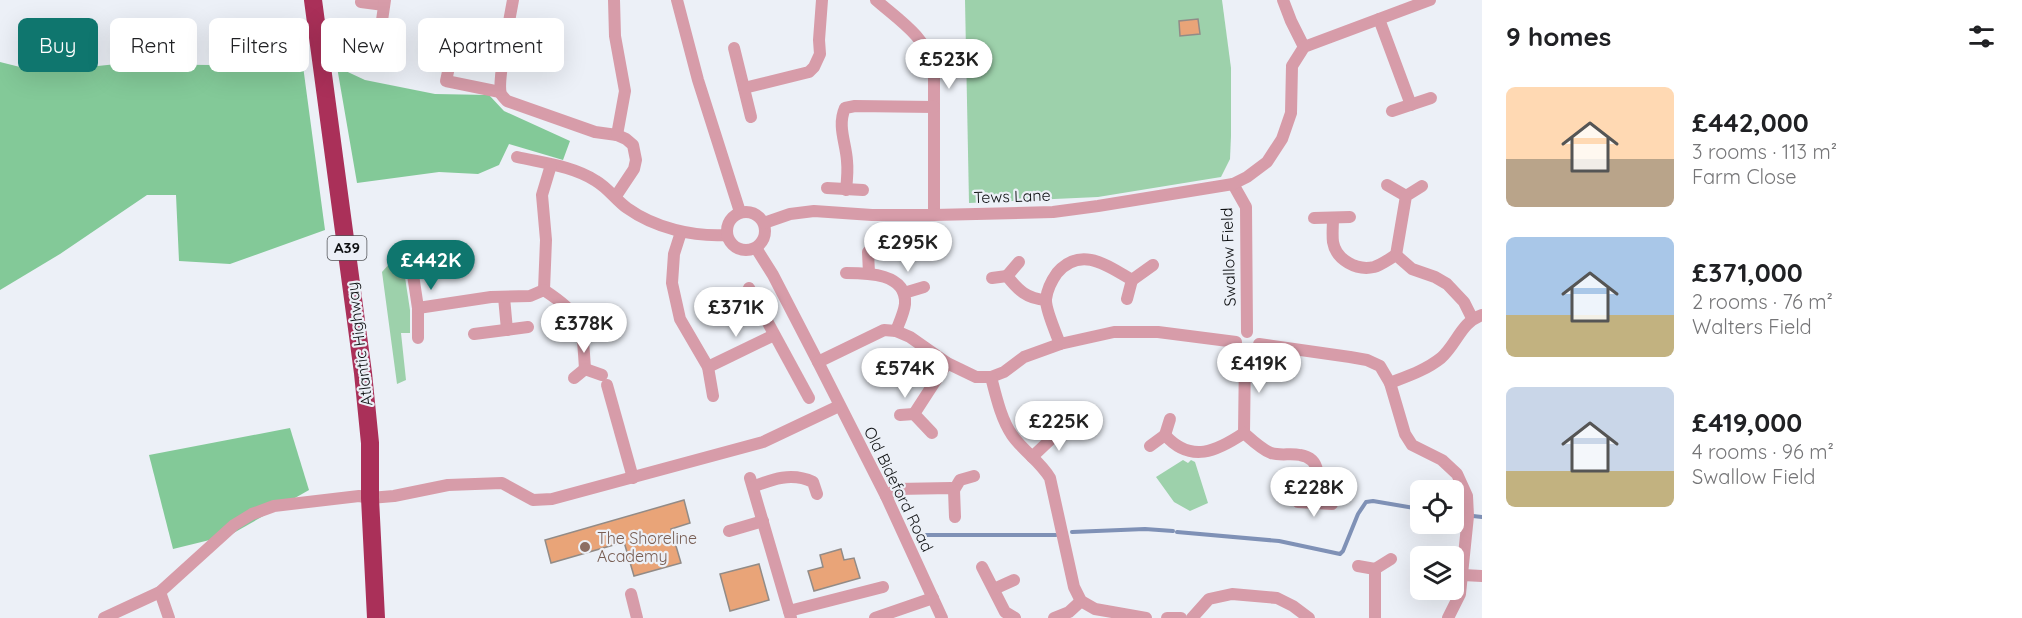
<!DOCTYPE html>
<html lang="en">
<head>
<meta charset="utf-8">
<style>
	:root { --surface:#fff; --page:#f2f2f2; --text:#202124; --muted:#757577; --accent:#0f766e }
	body { margin:0; font-family:Quicksand,sans-serif; background:var(--page); color:var(--text); height:100vh; display:flex; flex-direction:column; font-size:22px; white-space:nowrap }
	* { box-sizing:border-box; margin:0 }
	p { font-size:20px; color:var(--muted) }
	.icon { flex:none; width:33px; height:33px; fill:none; stroke:currentColor; stroke-width:2; stroke-linecap:round; stroke-linejoin:round }
	.map { position:relative; flex:1; overflow:hidden }
	.details { display:flex; flex-direction:column; background:var(--surface); width:540px }
	.details>* { flex:none }
	.guide { position:absolute; left:18px; top:18px; width:570px; height:54px; display:flex; gap:12px }
	.fabs { position:absolute; left:1410px; top:480px; display:grid; gap:12px }
	.fabs a { display:grid; place-items:center; width:54px; height:54px; border-radius:9px; background:var(--surface); box-shadow:0 6px 24px #0002; font-size:30px }
	.price { position:absolute; translate:-50% -51px; padding:0 14px; border-radius:21px; background:#fff; color:#222; font-size:20px; line-height:39px; filter:drop-shadow(0 2px 3px #0008) }
	.price::after { content:''; position:absolute; left:50%; top:36px; width:18px; height:14px; margin-left:-9px; background:inherit; clip-path:polygon(0 0,100% 0,50% 100%) }
	.price.current { background:var(--accent); color:#fff }
	ul { padding:0; list-style:none }
	li { display:flex; align-items:center; gap:18px; height:150px; padding:0 24px }
	li span { display:grid; place-items:center; flex:none; width:168px; height:120px; border-radius:9px; color:#555 }
	li>.icon { margin-inline-start:auto }
	span .icon { width:72px; height:72px; fill:#fffc; stroke-width:1 }
	li b { font-size:26px }
	h2 { display:flex; justify-content:space-between; align-items:center; height:72px; padding:0 24px; font-size:26px }
	.tag { padding:0 21px; border-radius:9px; background:var(--surface); box-shadow:0 6px 24px #0002; font-size:21px; line-height:54px }
	.tag.current { background:var(--accent); color:#fff }
	main { display:flex; flex:1; min-height:0 }
	.map>svg:first-child { display:block }
</style>
</head>
<body>
<main>
<div class="map">
<svg width="1482" height="618" viewBox="0 0 1482 618">
	<rect width="100%" height="100%" fill="#ecf0f7"/>
	<g fill="#9dd1ab">
		<polygon points="965,0 1222,0 1231,68 1231,136 1230,159 1221,177 1098,197 969,203"/>
		<polygon points="401,251 410,310 410,333 401,333 406,380 397,384 382,272"/>
		<polygon points="1183,460 1188,463 1191,460 1195,462 1208,503 1190,511 1174,502 1156,477"/>
	</g>
	<g fill="#83c998">
		<polygon points="0,62 40,72 117,64 303,66 325,230 230,264 179,261 176,195 147,195 60,254 0,290"/>
		<polygon points="337,67 365,80 435,94 489,95 504,111 570,141 563,160 509,144 499,165 478,174 439,172 357,183"/>
		<polygon points="290,428 309,490 230,535 173,549 149,455"/>
	</g>
	<g fill="none" stroke-linecap="round" stroke-linejoin="round">
		<g stroke="#7f91b6" stroke-width="4">
			<polyline points="1454,515 1461,515"/>
			<polyline points="1473,516 1482,517"/>
			<polyline points="1072,532 1145,529 1173,531"/>
			<polyline points="1177,532 1279,541 1340,554 1343,551 1358,514 1366,502 1373,501 1420,509"/>
			<polyline points="920,535 1056,535"/>
		</g>
	</g>
	<g fill="#e9a478" stroke="#928b87" stroke-width="1.5">
		<polygon points="1198,19 1200,34 1180,36 1179,21"/>
		<polygon points="684,500 690,523 671,529 681,563 634,576 624,542 551,563 545,540"/>
		<polygon points="841,549 844,560 854,558 860,578 814,591 808,571 823,567 820,555"/>
		<polygon points="759,564 769,600 730,611 720,574"/>
	</g>
	<g fill="none" stroke-linecap="round" stroke-linejoin="round">
		<g stroke="#d79ca9" stroke-width="12">
			<path d="M513,0C510,16 497,83 501,94C503,97 504,98 507,101L595,132L617,135L626,139L633,145L636,160L634,169L616,196"/>
			<polyline points="614,0 615,36 625,91 617,135"/>
			<polyline points="677,0 698,80 740,212"/>
			<path d="M876,0C900,21 925,36 934,68V215"/>
			<polyline points="1283,0 1291,21 1304,47"/>
			<polyline points="361,2 384,5"/>
			<polyline points="1379,19 1411,105"/>
			<polyline points="381,27 385,0"/>
			<polyline points="734,48 751,117"/>
			<polyline points="449,67 446,81 500,92"/>
			<polyline points="744,88 809,72 814,67 820,54 819,40 822,0"/>
			<polyline points="1392,111 1431,98"/>
			<path d="M517,157C543,163 573,166 596,181C608,188 616,200 627,208C655,228 693,237 727,235"/>
			<path d="M551,165L542,195L546,240L544,290C584,317 582,323 585,369"/>
			<polyline points="1233,184 1246,207 1247,332"/>
			<polyline points="1387,185 1406,196"/>
			<polyline points="827,188 863,190"/>
			<path d="M846,190C847,181 848,170 847,161C846,143 837,126 845,108L855,106L934,107"/>
			<circle cx="746" cy="231" r="19"/>
			<polyline points="1314,218 1350,217"/>
			<path d="M1333,218C1333,226 1332,234 1333,242C1336,260 1357,271 1374,267C1381,265 1389,259 1396,255L1412,269L1435,277L1447,284L1464,302L1472,318"/>
			<polyline points="764,223 790,214 814,211 872,215 934,215 1053,212 1098,206 1233,184 1247,177 1267,162 1282,139 1291,113 1292,66 1304,47 1430,0"/>
			<polyline points="681,232 674,254 672,283 680,319 708,367 713,396"/>
			<polyline points="409,248 418,308 418,338"/>
			<polyline points="756,248 773,275 818,362 886,496 942,618"/>
			<polyline points="868,252 869,273"/>
			<polyline points="1396,255 1406,196 1422,186"/>
			<path d="M1019,262L1007,276C1018,290 1027,299 1046,300"/>
			<path d="M846,273C867,273 907,273 905,304C904,313 899,323 896,331"/>
			<polyline points="992,278 1007,276"/>
			<polyline points="1132,280 1153,265"/>
			<polyline points="749,288 809,398"/>
			<polyline points="904,293 924,287"/>
			<polyline points="504,297 507,330"/>
			<polyline points="418,308 491,297 530,296 544,290"/>
			<polyline points="474,334 528,327"/>
			<path d="M1060,344C1056,333 1045,309 1046,299C1047,291 1052,280 1057,273C1081,245 1108,266 1132,280L1127,299"/>
			<polyline points="1259,344 1350,357 1367,360 1380,366 1390,383 1405,434 1412,445 1442,460 1457,474 1467,496 1468,516 1460,594 1448,618"/>
			<polyline points="818,362 884,330 896,331 910,337 947,363 976,377 991,377 1004,372 1024,357 1060,344 1114,332 1158,332 1236,342"/>
			<polyline points="708,367 774,335"/>
			<path d="M991,377C996,396 1001,419 1012,435C1023,451 1040,461 1050,478L1074,587L1081,601L1095,609L1146,618"/>
			<polyline points="574,378 585,369 602,375"/>
			<path d="M1390,383C1408,376 1426,370 1441,358C1457,344 1461,322 1482,315"/>
			<polyline points="607,385 633,478"/>
			<polyline points="1060,409 1066,425"/>
			<polyline points="900,415 914,414"/>
			<polyline points="932,433 914,414 947,363"/>
			<polyline points="1244,433 1245,354"/>
			<polyline points="1165,435 1170,419"/>
			<path d="M1150,446L1165,435C1191,464 1217,451 1244,433C1252,440 1261,449 1271,453C1280,456 1291,453 1300,455C1325,459 1317,485 1314,503"/>
			<polyline points="1032,457 1066,425 1082,429"/>
			<polyline points="750,478 791,618"/>
			<path d="M753,487C772,479 792,472 813,482L817,494"/>
			<polyline points="954,490 960,480 974,476"/>
			<polyline points="886,496 897,489 951,488 954,490 955,517"/>
			<polyline points="1298,502 1332,504"/>
			<polyline points="729,531 763,521"/>
			<polyline points="1358,566 1375,569"/>
			<polyline points="982,567 1005,612 1015,618"/>
			<polyline points="1463,575 1482,576"/>
			<polyline points="994,589 1014,580"/>
			<polyline points="160,592 169,618"/>
			<polyline points="631,594 637,618"/>
			<polyline points="789,611 883,587"/>
			<polyline points="104,618 160,592 234,525 252,514 274,506 359,496 370,498 394,496 448,485 502,483 533,500 552,499 763,442 839,406"/>
			<polyline points="875,618 933,598"/>
			<polyline points="1054,618 1069,612 1081,601"/>
			<polyline points="1167,618 1181,618"/>
			<polyline points="1192,618 1209,599 1232,594 1277,598 1293,606 1309,618"/>
			<polyline points="1375,618 1375,569 1391,559"/>
		</g>
		<polyline stroke="#aa3059" stroke-width="18" points="313,0 363,373 370,443 370,498 376,618"/>
	</g>
	<circle fill="#8d6e63" stroke="#ecf0f7" stroke-width="2" cx="585" cy="547" r="6"/>
	<g text-anchor="middle" stroke-width="4.5" stroke-linejoin="round" paint-order="stroke">
		<rect fill="#ecf0f7" stroke="#515357" stroke-width="1.5" x="327.5" y="236" width="39" height="24" rx="4.5"/>
		<g font-size="15" font-weight="bold" fill="#0e1012">
			<text x="347" y="253">A39</text>
		</g>
		<g font-size="16" fill="#0e1012" stroke="#ecf0f7">
			<text transform="translate(1012 196) rotate(-2)" y="6">Tews Lane</text>
			<text transform="translate(1228 257) rotate(-92)" y="6">Swallow Field</text>
			<text transform="translate(359 344) rotate(-97)" y="6">Atlantic Highway</text>
			<text transform="translate(899 489) rotate(64)" y="6">Old Bideford Road</text>
		</g>
		<g font-size="16" fill="#785e54" stroke="#ecf0f7" text-anchor="start">
			<text x="597" y="544">The Shoreline<tspan x="597" dy="18">Academy</tspan></text>
		</g>
	</g>
</svg>
<div class="fabs">
<a><svg class="icon" aria-label="locate" viewBox="0 0 24 24"><circle cx="12" cy="12" r="6"/><path d="M12 2v4M12 18v4M2 12h4M18 12h4"/></svg></a>
<a><svg class="icon" aria-label="layers" viewBox="0 0 24 24"><path d="M12 4l9 5-9 5-9-5zM3 14l9 5 9-5"/></svg></a>
</div>
<b class="price" style="left:949px;top:90px">£523K</b>
<b class="price" style="left:908px;top:273px">£295K</b>
<b class="price current" style="left:431px;top:291px">£442K</b>
<b class="price" style="left:736px;top:338px">£371K</b>
<b class="price" style="left:584px;top:354px">£378K</b>
<b class="price" style="left:1259px;top:394px">£419K</b>
<b class="price" style="left:905px;top:399px">£574K</b>
<b class="price" style="left:1059px;top:452px">£225K</b>
<b class="price" style="left:1314px;top:518px">£228K</b>
<div class="guide">
<a class="tag current">Buy</a>
<a class="tag">Rent</a>
<a class="tag">Filters</a>
<a class="tag">New</a>
<a class="tag">Apartment</a>
</div>
</div>
<section class="details">
<h2>9 homes<svg class="icon" aria-label="filters" viewBox="0 0 24 24"><path d="M4 7h16M4 17h16"/><circle cx="9" cy="7" r="2"/><circle cx="15" cy="17" r="2"/></svg></h2>
<ul>
<li><span style="background:linear-gradient(#ffd9b3 60%,#b9a48a 0)"><svg class="icon" aria-label="home" viewBox="0 0 24 24"><path d="M3 11l9-7 9 7M6 9v11h12V9"/></svg></span><div><b>£442,000</b><p>3 rooms · 113 m²</p><p>Farm Close</p></div></li>
<li><span style="background:linear-gradient(#a9c7e8 65%,#c2b280 0)"><svg class="icon" aria-label="home" viewBox="0 0 24 24"><path d="M3 11l9-7 9 7M6 9v11h12V9"/></svg></span><div><b>£371,000</b><p>2 rooms · 76 m²</p><p>Walters Field</p></div></li>
<li><span style="background:linear-gradient(#c9d6e8 70%,#c2b280 0)"><svg class="icon" aria-label="home" viewBox="0 0 24 24"><path d="M3 11l9-7 9 7M6 9v11h12V9"/></svg></span><div><b>£419,000</b><p>4 rooms · 96 m²</p><p>Swallow Field</p></div></li>
</ul>
</section>
</main>
</body>
</html>
